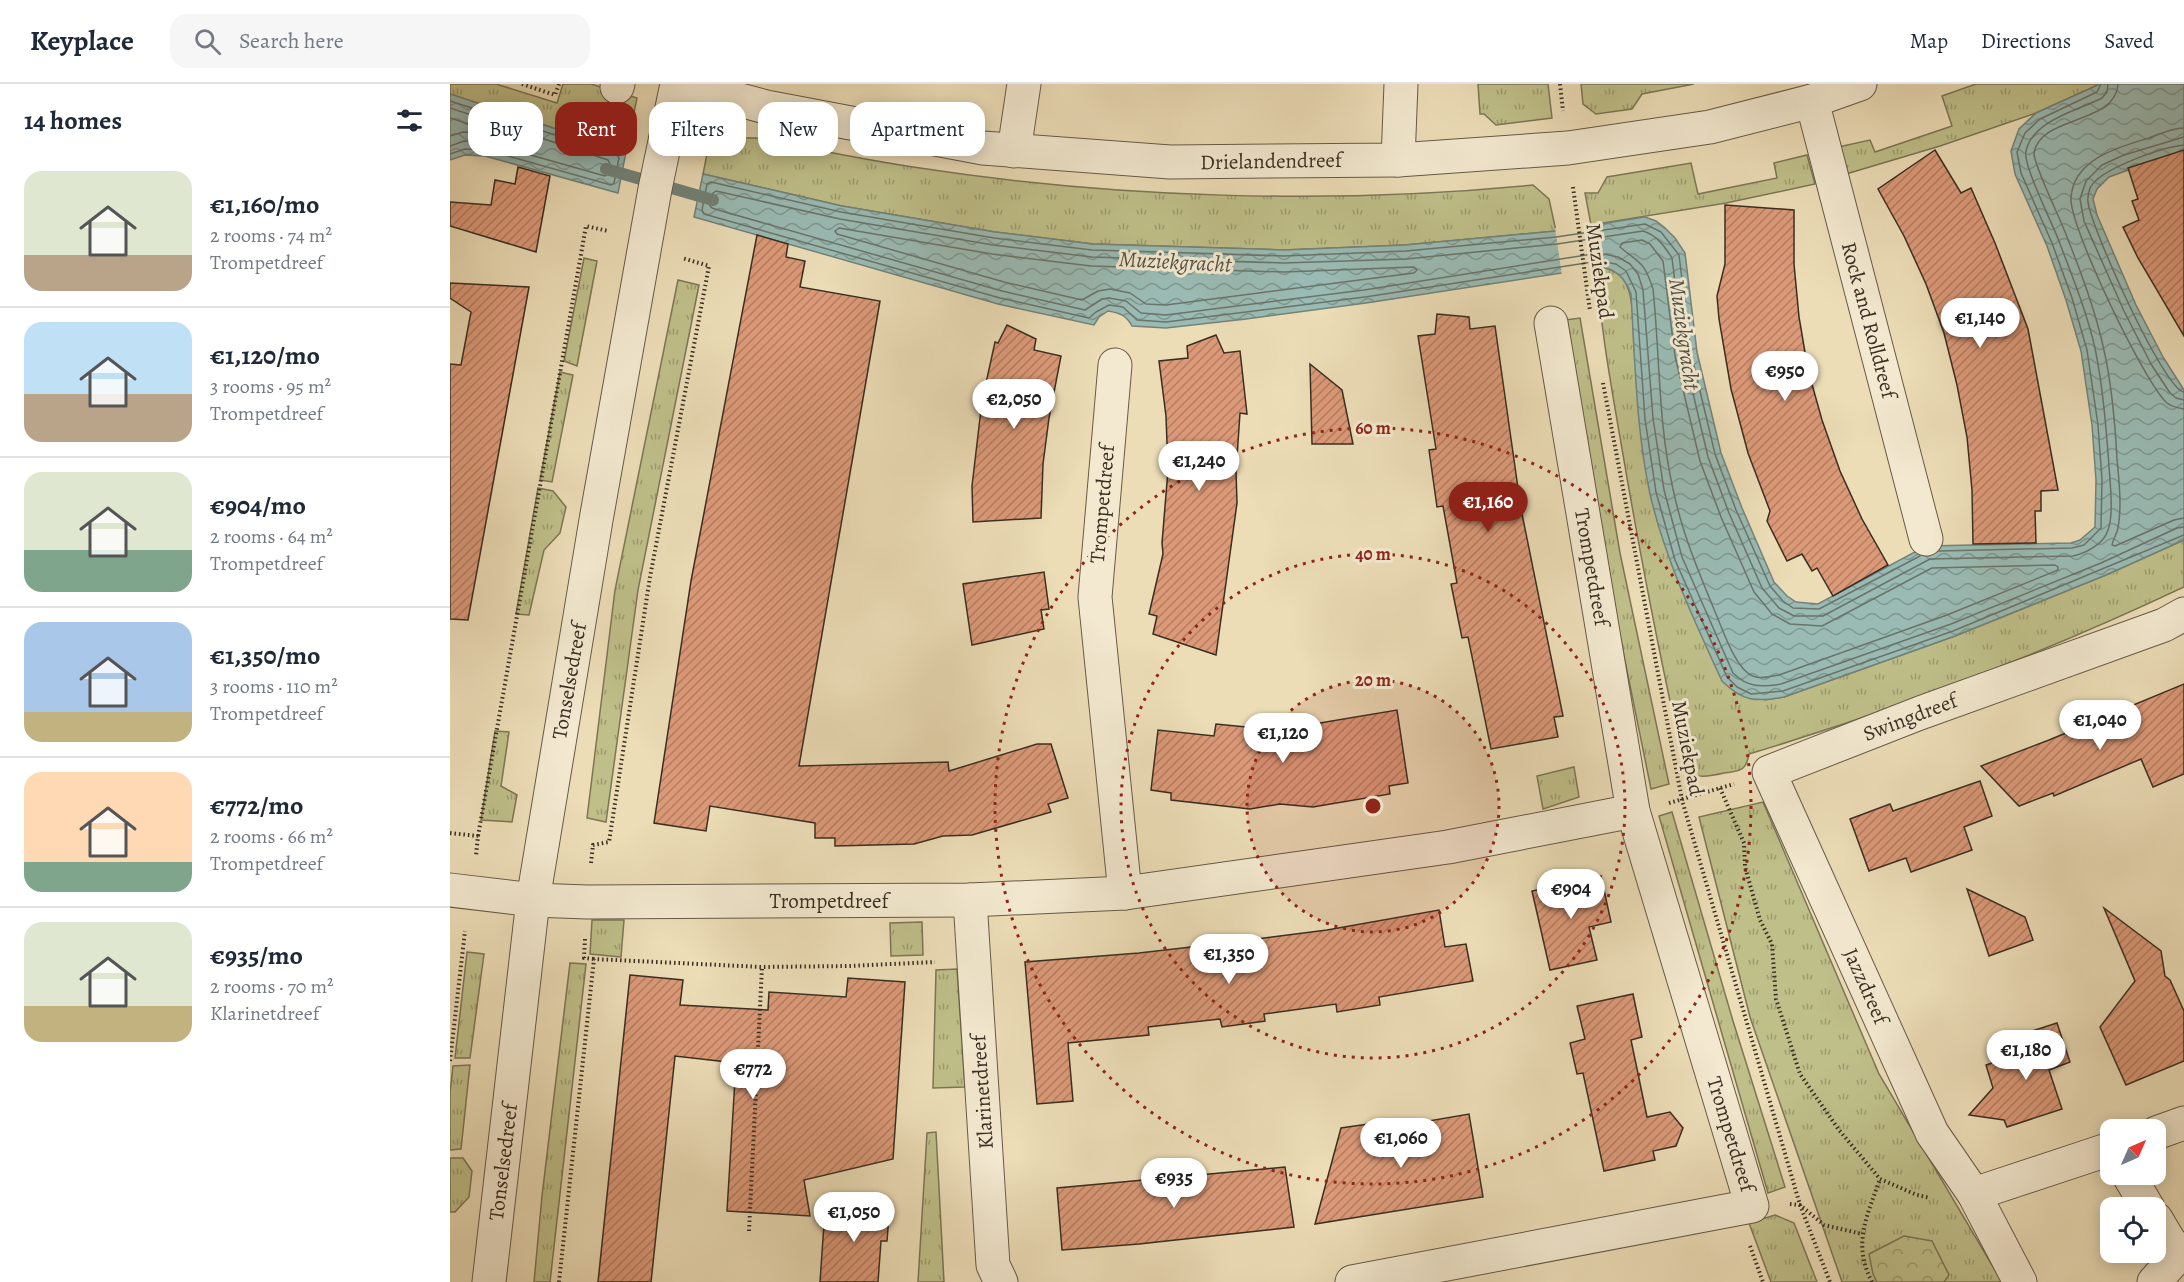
<!DOCTYPE html>
<html lang="en">
<head>
<meta charset="utf-8">
<style>
	:root { --surface:#fff; --page:#f6f6f7; --text:#1f2937; --muted:#747a83; --line:#e0e1e3; --accent:#8f2418 }
	body { margin:0; font-family:Alegreya,serif; background:var(--page); color:var(--text); height:100vh; display:flex; flex-direction:column; font-size:22px; white-space:nowrap }
	* { box-sizing:border-box; margin:0 }
	p { font-size:20px; color:var(--muted) }
	.icon { flex:none; width:33px; height:33px; fill:none; stroke:currentColor; stroke-width:2; stroke-linecap:round; stroke-linejoin:round }
	.map { position:relative; flex:1; overflow:hidden }
	.drawer { display:flex; flex-direction:column; background:var(--surface); width:450px }
	.drawer>* { flex:none }
	.hud { position:absolute; left:18px; top:18px; width:570px; height:54px; display:flex; gap:12px }
	.needle { width:39px; rotate:45deg }
	.buttons { position:absolute; left:1650px; top:1035px; display:grid; gap:12px }
	.buttons a { display:grid; place-items:center; width:66px; height:66px; border-radius:12px; background:var(--surface); box-shadow:0 3px 15px #0003; font-size:30px }
	.price { position:absolute; translate:-50% -51px; padding:0 14px; border-radius:21px; background:#fff; color:#222; font-size:20px; line-height:39px; filter:drop-shadow(0 2px 3px #0008) }
	.price::after { content:''; position:absolute; left:50%; top:36px; width:18px; height:14px; margin-left:-9px; background:inherit; clip-path:polygon(0 0,100% 0,50% 100%) }
	.price.current { background:var(--accent); color:#fff }
	ul { padding:0; list-style:none }
	li { display:flex; align-items:center; gap:18px; height:150px; padding:0 24px }
	li+li { border-top:2px solid var(--line) }
	li span { display:grid; place-items:center; flex:none; width:168px; height:120px; border-radius:18px; color:#555 }
	li>.icon { margin-inline-start:auto }
	span .icon { width:72px; height:72px; fill:#fffc; stroke-width:1 }
	li b { font-size:26px }
	h2 { display:flex; justify-content:space-between; align-items:center; height:72px; padding:0 24px; font-size:26px }
	.pill { padding:0 21px; border-radius:18px; background:var(--surface); box-shadow:0 3px 15px #0003; font-size:21px; line-height:54px }
	.pill.current { background:var(--accent); color:#fff }
	header { display:flex; align-items:center; gap:36px; box-sizing:border-box; height:84px; padding:0 30px; background:var(--surface); border-bottom:2px solid var(--line) }
	header strong { font-size:28px }
	nav { display:flex; gap:33px; margin-inline-start:auto; font-size:21px }
	.search { width:420px; height:54px; background:var(--page); display:flex; align-items:center; gap:15px; box-sizing:border-box; padding:0 21px; border-radius:18px; color:var(--muted); font-size:22px }
	main { display:flex; flex:1; min-height:0 }
	.map>svg:first-child { display:block }
</style>
</head>
<body>
<header>
<strong>Keyplace</strong>
<div class="search"><svg class="icon" aria-label="search" viewBox="0 0 24 24"><circle cx="10" cy="10" r="6"/><path d="M15 15l6 6"/></svg>Search here</div>
<nav><a>Map</a><a>Directions</a><a>Saved</a></nav>
</header>
<main>
<section class="drawer">
<h2>14 homes<svg class="icon" aria-label="filters" viewBox="0 0 24 24"><path d="M4 7h16M4 17h16"/><circle cx="9" cy="7" r="2"/><circle cx="15" cy="17" r="2"/></svg></h2>
<ul>
<li><span style="background:linear-gradient(#dfe7d0 70%,#b9a48a 0)"><svg class="icon" aria-label="home" viewBox="0 0 24 24"><path d="M3 11l9-7 9 7M6 9v11h12V9"/></svg></span><div><b>€1,160/mo</b><p>2 rooms · 74 m²</p><p>Trompetdreef</p></div></li>
<li><span style="background:linear-gradient(#bfe0f5 60%,#b9a48a 0)"><svg class="icon" aria-label="home" viewBox="0 0 24 24"><path d="M3 11l9-7 9 7M6 9v11h12V9"/></svg></span><div><b>€1,120/mo</b><p>3 rooms · 95 m²</p><p>Trompetdreef</p></div></li>
<li><span style="background:linear-gradient(#dfe7d0 65%,#7fa58c 0)"><svg class="icon" aria-label="home" viewBox="0 0 24 24"><path d="M3 11l9-7 9 7M6 9v11h12V9"/></svg></span><div><b>€904/mo</b><p>2 rooms · 64 m²</p><p>Trompetdreef</p></div></li>
<li><span style="background:linear-gradient(#a9c7e8 75%,#c2b280 0)"><svg class="icon" aria-label="home" viewBox="0 0 24 24"><path d="M3 11l9-7 9 7M6 9v11h12V9"/></svg></span><div><b>€1,350/mo</b><p>3 rooms · 110 m²</p><p>Trompetdreef</p></div></li>
<li><span style="background:linear-gradient(#ffd9b3 75%,#7fa58c 0)"><svg class="icon" aria-label="home" viewBox="0 0 24 24"><path d="M3 11l9-7 9 7M6 9v11h12V9"/></svg></span><div><b>€772/mo</b><p>2 rooms · 66 m²</p><p>Trompetdreef</p></div></li>
<li><span style="background:linear-gradient(#dfe7d0 70%,#c2b280 0)"><svg class="icon" aria-label="home" viewBox="0 0 24 24"><path d="M3 11l9-7 9 7M6 9v11h12V9"/></svg></span><div><b>€935/mo</b><p>2 rooms · 70 m²</p><p>Klarinetdreef</p></div></li>
</ul>
</section>
<div class="map">
<svg width="1734" height="1198" viewBox="0 0 1734 1198">
	<defs>
		<pattern id="grass-tufts" width="24" height="20" patternUnits="userSpaceOnUse" patternTransform="scale(1.5)"><rect width="24" height="20" fill="#bfbf89"/><path d="M3 7l-1-3M5 7V3M7 7l1-3M15 17l-1-3M17 17v-4M19 17l1-3" fill="none" stroke="#9c9c70"/></pattern>
		<pattern id="park-crowns" width="20" height="18" patternUnits="userSpaceOnUse" patternTransform="scale(1.5)"><rect width="20" height="18" fill="#bfbf89"/><path d="M2 6a3 3 0 1 1 6 0M12 15a3 3 0 1 1 6 0" fill="none" stroke="#9c9c70"/></pattern>
		<pattern id="water-waves" width="16" height="10" patternUnits="userSpaceOnUse" patternTransform="scale(1.5)"><rect width="16" height="10" fill="#9abbb4"/><path d="M0 5q4-4 8 0t8 0" fill="none" stroke="#7f9892"/></pattern>
		<pattern id="building-hatch" width="6" height="6" patternUnits="userSpaceOnUse" patternTransform="scale(1.5)"><rect width="6" height="6" fill="#dc9978"/><path d="M-1 1l2-2M0 6l6-6M5 7l2-2" fill="none" stroke="#b37d62"/></pattern>
	</defs>
	<rect width="100%" height="100%" fill="#ecddb7"/>
	<filter id="stains"><feTurbulence type="fractalNoise" baseFrequency=".00333" numOctaves="4"/><feColorMatrix values="0 0 0 0 .2 0 0 0 0 .09 0 0 0 0 .02 0 0 0 .5 -.17"/></filter>
	<radialGradient id="worn" r=".72"><stop offset=".6" stop-color="#630" stop-opacity="0"/><stop offset="1" stop-color="#630" stop-opacity=".3"/></radialGradient>
	<g fill="url(#grass-tufts)" stroke="#7c7656" stroke-width="1.5">
		<polygon points="0,0 46,0 107,19 113,0 141,0 187,14 176,68 0,10"/>
		<polygon points="1028,0 1098,0 1102,34 1046,41 1034,30 1030,30"/>
		<polygon points="1131,0 1244,0 1192,10 1182,25 1146,30 1133,20"/>
		<polygon points="1526,0 1650,0 1586,29 1490,62 1396,90 1388,63 1420,56 1425,68 1502,42 1492,12"/>
		<path d="M285,54H306C358,64 410,75 463,83C664,114 880,121 1083,101L1099,115L1106,147L955,161L834,166L643,160L545,148L392,122L253,90L257,70L271,59Z"/>
		<polygon points="1357,71 1365,100 1276,119 1141,141 1135,109 1148,109 1157,93 1241,79 1248,110 1327,94 1324,79"/>
		<polygon points="134,174 147,177 127,282 114,277"/>
		<path d="M1147,183C1189,181 1182,237 1184,266L1315,616L1334,613L1505,552L1656,491L1734,456V503C1592,570 1449,625 1299,670C1298,675 1297,681 1293,684C1289,688 1280,688 1274,689C1257,693 1239,697 1233,676C1209,570 1189,465 1171,359C1161,301 1150,242 1147,183Z"/>
		<polygon points="228,196 249,201 188,506 156,738 137,734 165,506"/>
		<polygon points="1130,234 1170,469 1219,700 1201,705 1154,473 1115,236"/>
		<polygon points="110,288 123,291 102,398 90,396"/>
		<polygon points="88,404 103,407 116,423 110,449 94,466 79,531 66,530"/>
		<polygon points="45,647 59,648 51,702 67,711 62,738 31,736"/>
		<polygon points="1124,683 1129,713 1093,725 1087,692"/>
		<polygon points="1313,718 1429,990 1552,1198 1392,1198 1300,933 1249,733"/>
		<polygon points="1222,728 1283,937 1335,1103 1318,1109 1209,732"/>
		<polygon points="142,836 174,836 171,873 140,870"/>
		<polygon points="472,838 473,871 441,872 440,839"/>
		<polygon points="17,868 34,870 20,974 5,974"/>
		<polygon points="120,879 136,880 100,1198 84,1198 92,1112"/>
		<polygon points="507,885 515,1003 483,1004 486,886"/>
		<polygon points="20,981 11,1065 0,1066 0,1009 3,982"/>
		<polygon points="486,1048 494,1198 468,1198 477,1049"/>
		<polygon points="0,1074 13,1074 22,1087 19,1113 5,1128 0,1128"/>
		<polygon points="1325,1131 1344,1139 1367,1198 1321,1198 1299,1139"/>
	</g>
	<polygon fill="url(#park-crowns)" stroke="#7c7656" stroke-width="1.5" points="1454,1152 1482,1157 1499,1191 1494,1198 1427,1198 1423,1190 1419,1170"/>
	<g fill="url(#water-waves)" stroke="#73837a" stroke-width="1.5">
		<path d="M1650,0H1734V66L1659,93L1647,105L1643,115L1647,131L1686,221L1713,273L1734,306V456L1656,491L1505,552L1334,613C1306,618 1293,618 1272,597C1244,536 1215,475 1200,410C1186,345 1185,276 1181,210C1174,193 1168,187 1151,183L916,219L796,235L716,244L682,242C676,231 670,229 658,227L649,233L644,241L548,220L244,133L253,90L392,122L545,148L643,160L834,166L955,161L1106,147L1195,133L1206,137L1214,143L1225,154L1235,169L1247,268L1271,369L1292,424L1324,498L1337,512L1346,518L1368,520L1476,462L1621,459L1630,456L1645,443L1646,396L1642,341L1631,267L1616,216L1597,162L1565,90L1561,67L1569,45L1586,29Z"/>
		<polygon points="0,10 176,68 168,109 35,72 15,71 0,76"/>
	</g>
	<polygon fill="#ecddb7" points="1140,138 1147,186 1112,192 1105,144"/>
	<g fill="none" stroke-linecap="round" stroke-linejoin="round">
		<g stroke="#6a746b" stroke-width="1.5">
			<path d="M1658,0L1657,8L1652,14C1627,27 1583,36 1576,67C1572,80 1604,142 1610,160C1623,194 1637,229 1645,264C1653,303 1656,343 1659,382C1660,399 1664,430 1658,446C1654,460 1636,469 1623,472L1480,475L1373,532H1344L1329,524L1312,504L1279,429L1258,373L1234,271L1222,174C1215,163 1207,151 1193,147L1107,160L956,175L834,179L642,173L543,161L390,135L266,107L263,109L260,122L262,124L275,128L552,207L635,226L652,215L659,214L676,217L691,229L716,231L914,206L1149,169L1168,173L1180,180L1188,190L1193,206L1203,334L1214,406L1232,473L1283,589C1298,604 1311,603 1331,600L1501,540L1651,479L1727,444L1734,443"/>
			<path d="M1668,0C1666,41 1590,31 1584,69C1583,80 1612,138 1617,153C1631,188 1645,225 1653,262C1662,299 1665,338 1667,375C1669,397 1672,422 1668,444C1667,450 1663,455 1662,461L1665,462L1724,436L1734,434"/>
			<polyline points="0,17 167,71 169,74 164,99 161,101 37,66 15,65 0,70"/>
			<polyline points="0,24 158,76 160,80 158,90 155,92 38,59 14,57 0,62"/>
			<polyline points="0,34 28,43 29,46 27,49 13,48 0,52"/>
			<path d="M1734,44C1722,44 1710,50 1699,54C1669,63 1623,75 1621,114C1619,142 1695,300 1717,319C1722,323 1728,324 1734,325"/>
			<polyline points="1734,53 1674,71 1652,81 1636,97 1630,115 1634,137 1674,227 1701,280 1720,309 1726,314 1734,316"/>
			<path d="M1734,61C1713,63 1649,85 1640,104C1639,109 1637,113 1638,118C1641,144 1714,306 1734,308"/>
			<polygon points="389,144 542,170 641,182 834,188 964,183 967,186 964,189 716,221 696,220 680,209 660,205 648,207 632,216 554,198 387,150 385,147"/>
			<path d="M1192,156L1200,160L1213,177L1225,272L1250,377L1271,433L1304,508L1322,530L1340,540L1372,542L1482,484L1605,481L1608,483V486L1497,531L1329,591C1322,592 1313,595 1306,593C1287,590 1273,546 1266,530C1249,489 1232,449 1223,405C1208,339 1210,272 1203,205C1194,177 1190,180 1170,163L1172,159Z"/>
			<polyline points="1489,467 1622,464 1634,461 1651,444 1652,396 1648,341 1637,266 1622,214 1602,159 1571,89 1567,68 1575,49 1590,35 1647,8 1651,0"/>
			<polyline points="1470,472 1369,525 1343,524 1333,517 1320,502 1286,426 1265,370 1241,269 1229,171 1211,148 1195,140 1106,153 956,167 834,172 642,166 544,154 391,128 261,98 257,100 252,126 254,130 550,214 639,234 646,228 659,221 673,223 687,236 716,238 915,213 1149,177 1166,180 1176,187 1186,208 1195,335 1206,408 1225,476 1277,593 1287,603 1301,610 1333,607 1503,547 1734,451"/>
		</g>
		<polyline stroke="#73837a" stroke-width="12" points="156,85 263,116"/>
	</g>
	<g fill="url(#building-hatch)" stroke="#392e22" stroke-width="1.5">
		<polygon points="1485,66 1511,109 1521,104 1545,159 1578,245 1608,406 1591,407 1591,427 1585,427 1586,459 1523,460 1522,406 1517,353 1507,301 1494,249 1476,200 1454,152 1428,105"/>
		<polygon points="1734,66 1734,252 1688,174 1673,143 1689,136 1682,117 1688,115 1678,84"/>
		<polygon points="68,83 100,92 86,168 0,142 0,118 41,121 45,96 65,100"/>
		<polygon points="1275,121 1344,126 1344,180 1349,233 1358,286 1372,336 1390,387 1412,435 1438,481 1383,512 1367,484 1362,487 1352,470 1337,477 1317,437 1320,427 1298,369 1281,305 1269,235 1267,212 1275,180"/>
		<polygon points="307,151 338,160 336,173 355,177 350,203 430,217 349,682 498,678 499,687 587,660 601,660 618,714 598,720 601,728 522,751 493,752 464,760 385,762 385,754 365,754 365,739 260,722 256,747 204,739 241,497"/>
		<polygon points="0,199 79,203 18,536 0,535 0,280 11,281 21,228 0,214"/>
		<polygon points="987,230 1019,233 1020,245 1045,242 1071,425 1113,632 1104,633 1108,653 1041,665 1018,553 1012,554 1001,500 1007,499 993,422 987,423 979,366 986,365 968,252 985,250"/>
		<polygon points="557,241 586,255 584,266 611,272 599,334 593,380 591,434 523,438 522,402 532,317 545,258 548,259"/>
		<polygon points="766,251 774,269 790,267 797,330 790,329 786,388 787,419 766,571 703,550 707,532 699,530 713,470 712,459 718,386 716,332 709,277 738,274 737,262"/>
		<polygon points="860,280 892,306 903,360 862,360"/>
		<polygon points="594,488 599,525 591,526 594,545 522,561 513,500"/>
		<polygon points="1734,600 1734,690 1703,703 1691,675 1604,712 1603,709 1569,722 1531,682 1599,656"/>
		<polygon points="947,626 958,699 939,702 940,710 863,723 830,720 800,725 721,716 721,709 701,706 708,646 764,652 766,640 828,646"/>
		<polygon points="1530,697 1542,732 1514,743 1522,766 1461,788 1456,774 1419,787 1400,735 1440,720 1443,727"/>
		<polygon points="1151,792 1161,838 1139,843 1147,876 1100,886 1082,807"/>
		<polygon points="1517,805 1575,833 1583,856 1539,872"/>
		<polygon points="1654,824 1711,867 1715,892 1720,896 1734,927 1734,977 1676,1001 1650,943 1685,897"/>
		<polygon points="989,826 995,863 1016,860 1023,897 929,913 930,921 887,928 886,920 814,930 815,937 772,943 770,935 698,943 699,951 618,959 623,1017 587,1020 575,878 689,869 776,859 877,846"/>
		<polygon points="180,891 233,896 230,921 318,926 319,908 396,913 398,894 455,898 443,1075 354,1096 360,1132 277,1127 286,979 225,972 201,1198 148,1198"/>
		<polygon points="1183,910 1192,953 1181,956 1197,1033 1220,1028 1233,1044 1226,1062 1203,1067 1205,1076 1154,1087 1133,989 1127,990 1120,959 1135,955 1127,922"/>
		<polygon points="1607,939 1620,978 1599,986 1612,1025 1557,1043 1554,1036 1519,1031 1543,1004 1536,981 1582,966 1576,949"/>
		<polygon points="1019,1030 1033,1113 865,1140 891,1044 925,1039 925,1042 943,1040 944,1043"/>
		<polygon points="835,1083 844,1143 689,1160 612,1166 607,1104"/>
		<polygon points="440,1119 437,1157 431,1157 428,1198 370,1198 375,1125"/>
	</g>
	<g fill="none" stroke-linecap="round" stroke-linejoin="round">
		<g stroke="#665a47" stroke-width="35">
			<g id="minor">
				<polyline points="231,0 316,23 533,64 720,78 948,76 1118,64 1260,43 1362,17 1410,0"/>
				<polyline points="167,3 168,0"/>
				<polyline points="1362,17 1476,455"/>
				<polyline points="564,67 574,0"/>
				<polyline points="948,76 951,0"/>
				<polyline points="665,281 645,513 675,809"/>
				<polyline points="0,806 83,816 137,818 520,816 675,809 998,763 1183,727"/>
				<polyline points="520,816 543,1181 551,1198"/>
				<polyline points="1706,1049 1734,1039"/>
				<polyline points="1678,1090 1698,1124"/>
				<polyline points="1524,1110 1660,1065"/>
				<polyline points="1706,1135 1728,1172"/>
				<polyline points="39,1198 83,816 146,436 205,105 227,0"/>
				<polyline points="902,1198 1302,1122 1183,727 1101,239"/>
				<polyline points="1570,1198 1524,1110 1482,1049 1319,688 1470,629 1714,541 1734,530"/>
				<polyline points="1704,1198 1734,1165"/>
			</g>
		</g>
		<g stroke="#392e22" stroke-width="4" stroke-dasharray="1.5 3" stroke-linecap="butt">
			<polyline points="72,0 105,11 109,0"/>
			<polyline points="1110,0 1113,27"/>
			<polyline points="1123,103 1140,227"/>
			<polyline points="1153,299 1232,716 1350,1121 1380,1198"/>
			<polyline points="1270,704 1294,759 1295,783 1310,836 1322,860 1326,915 1350,990 1389,1046 1430,1095 1467,1111 1480,1114"/>
			<polyline points="1219,719 1284,700"/>
			<polyline points="0,749 28,752 26,771"/>
			<polyline points="28,752 136,142 158,147"/>
			<polyline points="141,779 143,761 159,758 200,493 259,182 232,174"/>
			<polyline points="135,855 134,874 144,875"/>
			<polyline points="0,977 15,847"/>
			<polyline points="1340,1120 1350,1121 1374,1141 1412,1150"/>
			<polyline points="299,1147 312,883"/>
			<polyline points="1300,1162 1313,1198"/>
			<polyline points="109,1198 144,875 312,883 399,882 485,878"/>
			<path d="M1422,1198C1402,1160 1417,1132 1430,1095"/>
		</g>
		<use href="#minor" stroke="#f3e9d0" stroke-width="33"/>
	</g>
	<circle cx="923" cy="722" r="126" fill="#8f2418" fill-opacity=".12"/>
	<g fill="none" stroke="#8f2418" stroke-width="3" stroke-dasharray="3 6">
		<circle cx="923" cy="722" r="126"/>
		<circle cx="923" cy="722" r="252"/>
		<circle cx="923" cy="722" r="378"/>
	</g>
	<g text-anchor="middle" stroke-width="6" stroke-linejoin="round" paint-order="stroke">
		<g font-size="21" fill="#392e22" stroke="#f3e9d0">
			<text transform="translate(821 77) rotate(-1)" y="7">Drielandendreef</text>
			<text transform="translate(1150 187) rotate(82)" y="7">Muziekpad</text>
			<text transform="translate(1419 236) rotate(75)" y="7">Rock and Rolldreef</text>
			<text transform="translate(652 420) rotate(-85)" y="7">Trompetdreef</text>
			<text transform="translate(1142 483) rotate(80)" y="7">Trompetdreef</text>
			<text transform="translate(119 597) rotate(-80)" y="7">Tonselsedreef</text>
			<text transform="translate(1460 633) rotate(-21)" y="7">Swingdreef</text>
			<text transform="translate(1238 664) rotate(79)" y="7">Muziekpad</text>
			<text x="379" y="824">Trompetdreef</text>
			<text transform="translate(1416 902) rotate(66)" y="7">Jazzdreef</text>
			<text transform="translate(532 1008) rotate(-94)" y="7">Klarinetdreef</text>
			<text transform="translate(1281 1050) rotate(73)" y="7">Trompetdreef</text>
			<text transform="translate(53 1078) rotate(-83)" y="7">Tonselsedreef</text>
		</g>
		<g font-size="22" font-style="italic" fill="#515146" stroke="#f3e9d0">
			<text transform="translate(725 177) rotate(3)" y="8">Muziekgracht</text>
			<text transform="translate(1235 250) rotate(82)" y="8">Muziekgracht</text>
		</g>
	</g>
	<circle cx="923" cy="722" r="9" fill="#8f2418" stroke="#f3e9d0" stroke-width="3"/>
	<g font-size="18" text-anchor="middle" font-weight="bold" fill="#8f2418" stroke="#f3e9d0" stroke-width="6" stroke-linejoin="round" paint-order="stroke">
		<text x="923" y="350">60 m</text>
		<text x="923" y="476">40 m</text>
		<text x="923" y="602">20 m</text>
	</g>
	<rect width="100%" height="100%" filter="url(#stains)"/>
	<rect width="100%" height="100%" fill="url(#worn)"/>
</svg>
<div class="buttons">
<a><svg class="needle" viewBox="-14 -14 28 28"><path d="M0-13l5 13h-10z" fill="#e53935"/><path d="M0 13l5-13h-10z" fill="#747a83"/></svg></a>
<a><svg class="icon" aria-label="locate" viewBox="0 0 24 24"><circle cx="12" cy="12" r="6"/><path d="M12 2v4M12 18v4M2 12h4M18 12h4"/></svg></a>
</div>
<b class="price" style="left:1530px;top:265px">€1,140</b>
<b class="price" style="left:1335px;top:318px">€950</b>
<b class="price" style="left:564px;top:346px">€2,050</b>
<b class="price" style="left:749px;top:408px">€1,240</b>
<b class="price current" style="left:1038px;top:449px">€1,160</b>
<b class="price" style="left:1650px;top:667px">€1,040</b>
<b class="price" style="left:833px;top:680px">€1,120</b>
<b class="price" style="left:1121px;top:836px">€904</b>
<b class="price" style="left:779px;top:901px">€1,350</b>
<b class="price" style="left:1576px;top:997px">€1,180</b>
<b class="price" style="left:303px;top:1016px">€772</b>
<b class="price" style="left:951px;top:1085px">€1,060</b>
<b class="price" style="left:724px;top:1125px">€935</b>
<b class="price" style="left:404px;top:1159px">€1,050</b>
<div class="hud">
<a class="pill">Buy</a>
<a class="pill current">Rent</a>
<a class="pill">Filters</a>
<a class="pill">New</a>
<a class="pill">Apartment</a>
</div>
</div>
</main>
</body>
</html>
